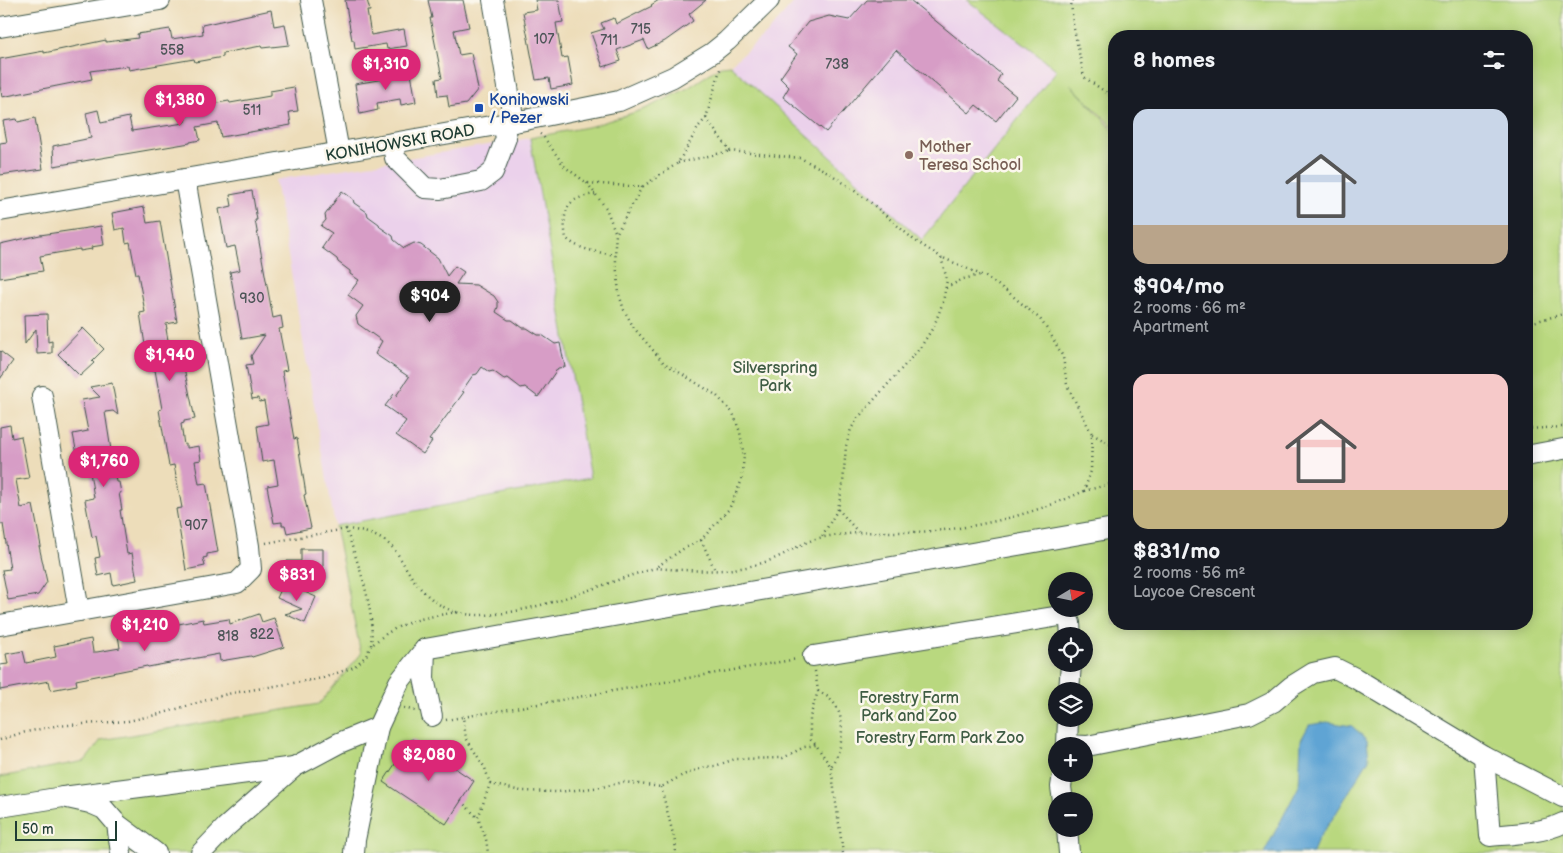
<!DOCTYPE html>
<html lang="en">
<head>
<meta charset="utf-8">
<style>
	:root { --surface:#171b24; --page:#20242c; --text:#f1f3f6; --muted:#9ea1a6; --accent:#db2777 }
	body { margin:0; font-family:"Balsamiq Sans",sans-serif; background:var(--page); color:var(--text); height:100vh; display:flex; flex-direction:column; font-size:19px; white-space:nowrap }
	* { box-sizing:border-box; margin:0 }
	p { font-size:16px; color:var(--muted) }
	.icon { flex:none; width:28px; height:28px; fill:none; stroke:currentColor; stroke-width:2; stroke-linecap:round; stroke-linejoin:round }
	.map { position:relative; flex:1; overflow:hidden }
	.sheet { position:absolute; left:1108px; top:30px; width:425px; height:600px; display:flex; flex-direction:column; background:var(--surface); border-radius:20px; box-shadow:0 2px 12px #0003 }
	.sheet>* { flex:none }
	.needle { width:32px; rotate:80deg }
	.fabs { position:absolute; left:1048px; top:572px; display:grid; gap:10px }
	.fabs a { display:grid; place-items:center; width:45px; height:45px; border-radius:50%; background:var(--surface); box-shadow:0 2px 12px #0003; font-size:25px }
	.scale { position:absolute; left:15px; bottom:12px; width:102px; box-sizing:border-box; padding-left:5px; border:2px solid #1f3d34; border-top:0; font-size:14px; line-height:18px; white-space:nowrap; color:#1f3d34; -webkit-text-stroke:4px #fbf7ec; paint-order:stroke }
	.price { position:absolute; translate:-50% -42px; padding:0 11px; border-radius:18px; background:var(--accent); color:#fff; font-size:16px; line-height:32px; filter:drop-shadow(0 1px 2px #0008) }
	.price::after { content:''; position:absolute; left:50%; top:30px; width:15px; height:11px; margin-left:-8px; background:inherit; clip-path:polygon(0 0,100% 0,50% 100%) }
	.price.on { background:#222; color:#fff }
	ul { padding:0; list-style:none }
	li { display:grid; align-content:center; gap:10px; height:265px; padding:0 25px }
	li span { display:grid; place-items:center; height:155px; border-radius:15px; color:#555 }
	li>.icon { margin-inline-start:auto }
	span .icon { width:90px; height:90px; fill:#fffc; stroke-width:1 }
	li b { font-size:21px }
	h2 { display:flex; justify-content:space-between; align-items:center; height:60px; padding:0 25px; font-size:21px }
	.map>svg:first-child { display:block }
</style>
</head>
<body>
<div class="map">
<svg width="1563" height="853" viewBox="0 0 1563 853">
	<rect width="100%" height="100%" fill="#fbf7ec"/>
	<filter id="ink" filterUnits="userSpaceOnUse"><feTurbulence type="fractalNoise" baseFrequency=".02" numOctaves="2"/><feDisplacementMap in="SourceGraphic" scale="10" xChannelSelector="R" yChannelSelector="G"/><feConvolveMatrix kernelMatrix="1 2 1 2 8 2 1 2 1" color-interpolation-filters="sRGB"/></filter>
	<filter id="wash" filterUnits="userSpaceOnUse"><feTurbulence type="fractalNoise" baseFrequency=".0096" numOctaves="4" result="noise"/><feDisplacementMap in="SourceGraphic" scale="20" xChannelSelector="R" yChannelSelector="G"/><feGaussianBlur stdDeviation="1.12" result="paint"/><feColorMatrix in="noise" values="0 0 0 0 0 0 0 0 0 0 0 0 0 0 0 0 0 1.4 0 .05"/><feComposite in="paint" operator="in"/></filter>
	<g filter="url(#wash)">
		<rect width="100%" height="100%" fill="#edddba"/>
		<g fill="#ebd1eb">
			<polygon points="796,0 974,0 1057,70 922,240 730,65 767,33"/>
			<polygon points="530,138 590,478 335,526 275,180"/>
		</g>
		<path fill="#b9d87f" stroke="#6c8a5a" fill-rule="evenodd" d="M967,0H1563V853H0V777L85,761L101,740L319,704L361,654L335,526L590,478L530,138L592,126L645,109L688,88L721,66L730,65L922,240L1057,70ZM1114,36H1526V624H1114V131L1070,84L1114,128ZM1056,581H1084V609H1056ZM1056,636H1084V664H1056ZM1056,691H1084V719H1056ZM1056,746H1084V774H1056ZM1056,801H1084V829H1056Z"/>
		<polygon fill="#5ea4d4" stroke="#3e7084" points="1327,722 1352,726 1367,740 1369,759 1335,815 1317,841 1313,853 1264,853 1299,786 1301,740 1309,725"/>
		<g id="blocks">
			<g fill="#d79dc6">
				<polygon points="345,0 367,0 370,11 367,11 371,35 404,29 407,46 387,49 386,44 355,49 354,40 352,40"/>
				<polygon points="428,0 463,0 469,27 454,30 459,55 471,53 478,89 466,104 449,107 447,95 438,96 436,79 442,78 430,18 432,18"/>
				<polygon points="535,0 559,0 563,22 556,23 562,58 568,57 573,85 551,89 549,78 536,80 523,12 537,10"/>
				<polygon points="659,0 706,0 689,14 693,21 665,41 648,49 644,40 617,50 621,61 603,67 591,33 604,29 601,23 614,18 616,24 652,6 651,5"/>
				<polygon points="867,0 910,0 1001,74 997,81 1016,96 996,121 976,105 969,113 896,50 826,132 783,97 789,87 780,78 797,54 788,47 808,22 829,16 849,20"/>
				<polygon points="271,10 274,26 285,24 289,45 262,48 261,46 223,53 223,57 195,62 194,59 129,70 128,66 90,71 92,79 2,97 0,86 0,59 44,51 44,53 106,40 106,42 138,38 137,34 170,29 172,39 203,34 202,25"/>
				<polygon points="410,68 416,102 401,105 400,99 377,103 378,110 360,114 355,84 384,79 383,73"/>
				<polygon points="294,87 298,111 289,112 291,125 221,137 218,123 197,127 200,140 190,142 190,143 54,166 53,146 91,138 86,113 98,110 101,123 129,117 132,131 184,123 184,121 186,121 181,92 197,89 200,106 229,101 230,103 270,96 270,91"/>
				<polygon points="35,118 43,169 0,175 0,143 7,142 3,121 17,119 18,122"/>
				<polygon points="252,191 257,220 255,220 273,318 281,316 283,328 279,329 287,370 282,371 294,439 297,438 306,494 304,495 311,528 287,533 285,525 282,525 282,522 274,523 267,486 278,484 274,460 262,462 257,426 268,424 264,401 259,402 258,398 252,399 246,365 253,364 251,356 265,335 242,339 230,272 240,270 235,246 226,248 219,209 232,206 230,195"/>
				<polygon points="342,191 353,199 354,203 367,212 368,216 379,224 380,227 393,236 394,240 404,248 414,243 421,245 438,258 447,276 455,266 464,272 456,284 476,285 494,296 498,302 498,307 496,312 508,320 512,320 523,328 527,328 538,335 542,335 555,344 560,343 565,367 558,368 538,397 525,387 521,388 508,378 504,379 493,371 489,372 482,367 477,374 473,375 462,391 464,392 429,440 432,441 423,454 396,435 406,421 385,406 394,394 396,396 409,377 375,354 382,341 358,324 356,316 363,306 348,295 359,280 350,274 350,271 338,262 337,259 322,248 332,233 321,226 326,220 325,215"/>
				<polygon points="144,207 147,223 160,221 177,322 166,324 167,329 166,329 170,351 180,349 195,419 184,421 184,423 181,424 184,445 187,445 187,448 199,446 201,460 195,461 199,484 206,483 218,552 207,554 207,557 203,558 205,566 186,570 176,509 182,508 174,465 169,466 159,410 162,409 155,370 151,371 149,361 145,355 145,345 140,313 145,312 138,274 136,274 130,242 126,243 124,228 115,230 112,213"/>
				<polygon points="101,226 104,245 91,247 92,249 80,251 80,249 40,256 43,271 0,278 0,244 40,235"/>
				<polygon points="47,314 48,342 52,341 52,353 37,354 36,329 25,344 24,315"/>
				<polygon points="83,328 104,349 92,361 94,363 80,376 58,354"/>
				<polygon points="0,351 13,361 0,379"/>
				<polygon points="112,383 118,415 113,411 105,412 116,482 119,482 121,493 119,493 122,510 120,510 127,554 132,553 137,580 113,585 111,573 98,576 95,558 100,557 96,536 92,537 85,500 94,498 90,472 88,472 88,469 80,470 73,434 88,431 82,400 100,397 90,387"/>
				<polygon points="10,425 12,438 21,436 29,478 16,480 21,508 33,505 41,546 39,546 47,582 38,595 8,600 2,570 10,569 3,524 0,524 0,427"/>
				<polygon points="301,549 323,549 323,577 286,577 287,561 301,561"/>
				<polygon points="284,583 316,597 305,623 285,614 302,609 277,598"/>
				<polygon points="259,614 262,622 274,618 284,647 252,657 251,656 220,661 219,654 148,667 147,666 76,680 77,685 51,690 49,681 0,690 0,665 8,664 6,654 23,651 26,663 56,657 54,646 91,639 93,652 97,652 120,648 118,635 135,632 135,633 203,619 204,623 229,619 230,624"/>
				<polygon points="412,739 474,781 446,824 383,782"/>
			</g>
		</g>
	</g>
	<g filter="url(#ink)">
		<use href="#blocks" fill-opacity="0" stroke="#3e5548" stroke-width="1"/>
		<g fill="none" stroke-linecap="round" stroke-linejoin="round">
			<g stroke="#3e5548" stroke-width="22">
				<g id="minor">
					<polyline points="311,0 339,152"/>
					<polyline points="493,0 514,122"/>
					<polyline points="0,27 160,0"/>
					<polyline points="393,143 395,158 425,188 440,189 481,181 493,172 506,138 503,124"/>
					<polyline points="0,211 520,121 619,101 673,77 712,53 727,41 769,0"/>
					<polyline points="42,396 79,611"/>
					<polyline points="1526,456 1563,449"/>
					<polyline points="0,625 237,583 251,569 249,546 185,179"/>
					<polyline points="425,649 424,678 432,716"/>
					<polyline points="813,656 1066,615 1070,623 1071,636"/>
					<polyline points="1069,691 1071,664"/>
					<polyline points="1068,719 1067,745 1087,746 1249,714 1273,702 1292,686 1313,673 1335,668 1355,678 1484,756 1563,797"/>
					<path d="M1484,756L1490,836C1512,834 1543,833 1563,823"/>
					<polyline points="1063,774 1061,787 1063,801"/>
					<polyline points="63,797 294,767"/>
					<polyline points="0,807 63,797 90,803 104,809 117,824 156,853"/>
					<polyline points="117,824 121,853"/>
					<polyline points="1067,829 1069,853"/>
					<polyline points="201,853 226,827 294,767 339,743 378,727"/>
					<polyline points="354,853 355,840 378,727 399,682 425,649 1114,528"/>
				</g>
			</g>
			<g stroke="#3e5548" stroke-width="2.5" stroke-dasharray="1 4" stroke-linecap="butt">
				<polyline points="1073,0 1071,2 1073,24 1084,77 1114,98"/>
				<polyline points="706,118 730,151 800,158 828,172 869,201 914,240 941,257 947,280 943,302 934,326 920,348 858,418 851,429 846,446 843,483 838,509 821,538"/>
				<polyline points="540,134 543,136 565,167 587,183 642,187 678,163 699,126 706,118 721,66"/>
				<polyline points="678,163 730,151"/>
				<polyline points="587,183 606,208 616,234"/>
				<path d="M642,187L616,234L615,246L616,262L619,294L624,310L634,328L664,363L716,395L733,413L740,432L744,457L741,482L729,509L701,540L683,549L655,568C693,571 732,574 768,561C787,555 804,540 824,537C835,535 846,534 858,533C883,531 908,533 934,531C985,526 1037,513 1084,491L1091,471L1092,434L1067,385L1063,357L1051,335L1040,319L1008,292L986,277L941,257"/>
				<path d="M595,194C589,195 580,197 575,200C562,207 564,226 566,238C578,250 598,252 615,255"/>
				<polyline points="946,288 963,279 980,275"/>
				<polyline points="1526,324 1563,314"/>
				<polyline points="1526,429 1563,427"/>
				<polyline points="1092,434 1114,446"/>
				<polyline points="1084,491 1114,483"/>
				<polyline points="838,509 858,532"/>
				<polyline points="701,540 715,570"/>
				<polyline points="266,543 346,529"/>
				<path d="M457,612C422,618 398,621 371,646C375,606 359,567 346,529C361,530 379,535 391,546C397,552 402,561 406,568C418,588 433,605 456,612C507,627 604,582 655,568"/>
				<polyline points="815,671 818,691 810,717 810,730 811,740 816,745 831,767 843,853"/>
				<path d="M818,691C822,694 828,696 831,700C844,712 844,737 838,753C836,758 833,762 831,767"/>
				<polyline points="404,708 415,711"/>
				<polyline points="463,717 797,659"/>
				<polyline points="446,720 463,717 466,738 485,768 490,784 478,818 486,839 488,853"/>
				<polyline points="0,740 21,733 55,726 128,721 160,714 227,694 323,678 354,667 366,656 371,646"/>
				<polyline points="490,784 521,791 558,792 602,787 624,782 661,787 683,775 705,767 715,766 735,759 783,758 804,747 816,745"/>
				<polyline points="661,787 675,842 676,853"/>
				<polyline points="461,801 478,818"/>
			</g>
			<use href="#minor" stroke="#fff" stroke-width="20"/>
		</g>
	</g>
	<rect fill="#1a4fb4" stroke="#fbf7ec" stroke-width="2" x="474" y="103" width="10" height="10" rx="2.5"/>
	<circle fill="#8d6e63" stroke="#fbf7ec" stroke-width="2" cx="909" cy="155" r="5"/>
	<g text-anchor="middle" stroke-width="5" stroke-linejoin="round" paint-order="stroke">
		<g font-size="14" fill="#4d5558">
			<text x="641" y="34">715</text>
			<text x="544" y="44">107</text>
			<text x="609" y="45">711</text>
			<text x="172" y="55">558</text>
			<text x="837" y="69">738</text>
			<text x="252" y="115">511</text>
			<text x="252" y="303">930</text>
			<text x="196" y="530">907</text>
			<text x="262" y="639">822</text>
			<text x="228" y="641">818</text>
		</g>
		<g font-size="16" fill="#164399" stroke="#fbf7ec" text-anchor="start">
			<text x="489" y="105">Konihowski<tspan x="489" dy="18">/ Pezer</tspan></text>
		</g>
		<g font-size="16" fill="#1f3d34" stroke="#fbf7ec">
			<text transform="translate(400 142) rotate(-10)" y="6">KONIHOWSKI ROAD</text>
		</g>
		<g font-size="16" fill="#785e54" stroke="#fbf7ec" text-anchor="start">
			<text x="919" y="152">Mother<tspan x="919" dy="18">Teresa School</tspan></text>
		</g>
		<g font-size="16" fill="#3e5c43" stroke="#fbf7ec">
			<text x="775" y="373">Silverspring<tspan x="775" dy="18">Park</tspan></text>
			<text x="909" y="703">Forestry Farm<tspan x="909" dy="18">Park and Zoo</tspan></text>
			<text x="940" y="743">Forestry Farm Park Zoo</text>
		</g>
	</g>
</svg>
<div class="fabs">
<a><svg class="needle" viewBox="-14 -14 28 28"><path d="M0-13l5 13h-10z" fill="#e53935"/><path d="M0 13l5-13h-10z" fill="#9ea1a6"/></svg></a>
<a><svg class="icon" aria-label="locate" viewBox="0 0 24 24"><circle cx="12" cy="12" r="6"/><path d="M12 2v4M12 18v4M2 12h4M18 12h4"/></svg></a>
<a><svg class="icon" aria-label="layers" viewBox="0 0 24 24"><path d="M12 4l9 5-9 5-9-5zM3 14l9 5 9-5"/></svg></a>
<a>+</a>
<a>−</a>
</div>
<div class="scale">50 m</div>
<b class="price" style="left:386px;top:91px">$1,310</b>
<b class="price" style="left:180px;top:127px">$1,380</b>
<b class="price on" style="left:430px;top:323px">$904</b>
<b class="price" style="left:170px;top:382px">$1,940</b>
<b class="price" style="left:104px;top:488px">$1,760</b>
<b class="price" style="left:297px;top:602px">$831</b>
<b class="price" style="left:145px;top:652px">$1,210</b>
<b class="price" style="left:429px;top:782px">$2,080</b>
<section class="sheet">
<h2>8 homes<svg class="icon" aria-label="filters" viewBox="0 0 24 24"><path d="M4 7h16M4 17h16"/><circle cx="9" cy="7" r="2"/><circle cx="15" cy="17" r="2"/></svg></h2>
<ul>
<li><span style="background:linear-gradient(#c9d6e8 75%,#b9a48a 0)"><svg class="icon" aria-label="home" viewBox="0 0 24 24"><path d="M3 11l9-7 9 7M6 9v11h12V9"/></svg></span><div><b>$904/mo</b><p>2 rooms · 66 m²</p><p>Apartment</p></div></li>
<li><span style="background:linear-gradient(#f6c9c9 75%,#c2b280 0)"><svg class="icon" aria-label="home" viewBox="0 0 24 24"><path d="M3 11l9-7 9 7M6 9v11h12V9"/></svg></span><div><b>$831/mo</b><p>2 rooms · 56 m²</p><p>Laycoe Crescent</p></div></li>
</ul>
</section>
</div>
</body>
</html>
